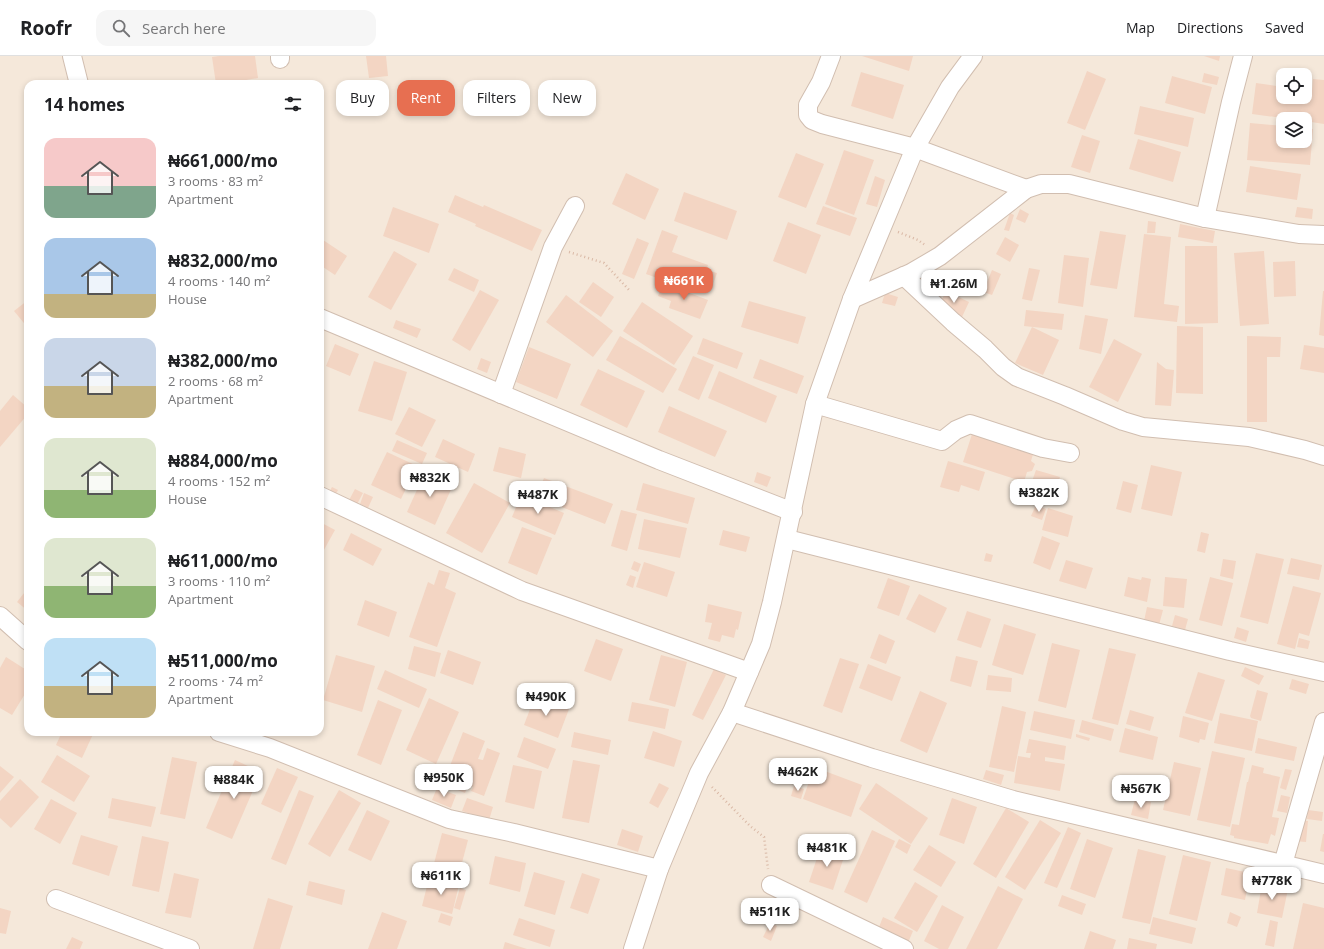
<!DOCTYPE html>
<html lang="en">
<head>
<meta charset="utf-8">
<style>
	:root { --surface:#fff; --page:#f6f6f6; --text:#202124; --muted:#757577; --line:#e0e0e0; --accent:#e76f51 }
	body { margin:0; font-family:"Open Sans",sans-serif; background:var(--page); color:var(--text); height:100vh; display:flex; flex-direction:column; font-size:15px; white-space:nowrap }
	* { box-sizing:border-box; margin:0 }
	p { font-size:13px; color:var(--muted) }
	.icon { flex:none; width:22px; height:22px; fill:none; stroke:currentColor; stroke-width:2; stroke-linecap:round; stroke-linejoin:round }
	.map { position:relative; flex:1; overflow:hidden }
	.details { position:absolute; left:24px; top:24px; width:300px; height:656px; display:flex; flex-direction:column; background:var(--surface); border-radius:12px; box-shadow:0 2px 6px #0003 }
	.details>* { flex:none }
	.top-card { position:absolute; left:336px; top:24px; width:380px; height:36px; display:flex; gap:8px }
	.tools { position:absolute; left:1276px; top:12px; display:grid; gap:8px }
	.tools a { display:grid; place-items:center; width:36px; height:36px; border-radius:8px; background:var(--surface); box-shadow:0 2px 6px #0003; font-size:20px }
	.price { position:absolute; translate:-50% -34px; padding:0 9px; border-radius:8px; background:#fff; color:#222; font-size:13px; line-height:26px; filter:drop-shadow(0 1px 2px #0008) }
	.price::after { content:''; position:absolute; left:50%; top:24px; width:12px; height:9px; margin-left:-6px; background:inherit; clip-path:polygon(0 0,100% 0,50% 100%) }
	.price.on { background:var(--accent); color:#fff }
	ul { padding:0; list-style:none }
	li { display:flex; align-items:center; gap:12px; height:100px; padding:0 20px }
	li span { display:grid; place-items:center; flex:none; width:112px; height:80px; border-radius:12px; color:#555 }
	li>.icon { margin-inline-start:auto }
	span .icon { width:48px; height:48px; fill:#fffc; stroke-width:1 }
	li b { font-size:17px }
	h2 { display:flex; justify-content:space-between; align-items:center; height:48px; padding:0 20px; font-size:17px }
	.chip { padding:0 14px; border-radius:12px; background:var(--surface); box-shadow:0 2px 6px #0003; font-size:14px; line-height:36px }
	.chip.on { background:var(--accent); color:#fff }
	header { display:flex; align-items:center; gap:24px; box-sizing:border-box; height:56px; padding:0 20px; background:var(--surface); border-bottom:1px solid var(--line) }
	header strong { font-size:19px }
	nav { display:flex; gap:22px; margin-inline-start:auto; font-size:14px }
	.search { width:280px; height:36px; background:var(--page); display:flex; align-items:center; gap:10px; box-sizing:border-box; padding:0 14px; border-radius:12px; color:var(--muted); font-size:15px }
	.map>svg:first-child { display:block }
</style>
</head>
<body>
<header>
<strong>Roofr</strong>
<div class="search"><svg class="icon" aria-label="search" viewBox="0 0 24 24"><circle cx="10" cy="10" r="6"/><path d="M15 15l6 6"/></svg>Search here</div>
<nav><a>Map</a><a>Directions</a><a>Saved</a></nav>
</header>
<div class="map">
<svg width="1324" height="893" viewBox="0 0 1324 893">
	<rect width="100%" height="100%" fill="#fdf6ec"/>
	<path fill="#f5e8da" fill-rule="evenodd" d="M0,0H1324V893H0ZM1283,19H1305V41H1283ZM28,28H320V676H28ZM1283,63H1305V85H1283Z"/>
	<g fill="#f3d5c3">
		<polygon points="219,0 255,0 258,22 224,28 216,28 212,1"/>
		<polygon points="366,0 386,0 388,20 369,22"/>
		<polygon points="862,0 913,0 909,15"/>
		<polygon points="1204,0 1220,0 1219,5"/>
		<polygon points="1087,15 1106,23 1085,74 1067,67"/>
		<polygon points="861,16 904,29 893,63 851,50"/>
		<polygon points="1204,17 1219,21 1217,29 1202,26"/>
		<polygon points="1172,20 1212,31 1205,58 1165,47"/>
		<polygon points="1313,23 1324,24 1324,68 1305,65 1305,63 1290,63 1252,58 1256,27 1283,31 1283,41 1305,41 1305,34 1312,35"/>
		<polygon points="1140,50 1194,62 1188,91 1134,78"/>
		<polygon points="1250,67 1283,70 1283,85 1305,85 1305,72 1313,73 1310,109 1247,104"/>
		<polygon points="1082,79 1100,85 1090,117 1071,111"/>
		<polygon points="1138,83 1181,96 1173,126 1129,113"/>
		<polygon points="844,94 874,104 854,159 825,148"/>
		<polygon points="796,97 824,108 806,152 778,141"/>
		<polygon points="1250,110 1301,118 1297,144 1246,136"/>
		<polygon points="626,117 659,133 645,164 612,148"/>
		<polygon points="875,120 885,124 877,151 866,148"/>
		<polygon points="684,136 737,155 727,184 674,165"/>
		<polygon points="455,139 483,151 484,149 542,174 532,195 475,170 476,168 448,156"/>
		<polygon points="823,150 857,162 850,180 816,168"/>
		<polygon points="393,151 439,168 429,197 383,180"/>
		<polygon points="1297,151 1313,153 1312,163 1295,161"/>
		<polygon points="1020,153 1029,158 1025,167 1016,163"/>
		<polygon points="1010,157 1014,159 1009,175 1004,174"/>
		<polygon points="1148,165 1156,166 1155,177 1147,177"/>
		<polygon points="788,166 821,179 806,218 773,205"/>
		<polygon points="1180,168 1215,175 1213,187 1178,181"/>
		<polygon points="662,174 678,180 672,196 708,209 706,214 717,217 711,234 708,232 706,237 675,226 676,222 662,217 660,223 646,218"/>
		<polygon points="1100,175 1126,179 1117,233 1090,229"/>
		<polygon points="1144,178 1171,181 1164,248 1179,250 1177,266 1134,261"/>
		<polygon points="1005,181 1019,189 1010,206 996,198"/>
		<polygon points="320,182 347,200 335,219 320,209"/>
		<polygon points="637,182 649,187 634,223 622,218"/>
		<polygon points="1185,190 1217,190 1218,267 1185,268"/>
		<polygon points="394,195 417,208 391,254 368,241"/>
		<polygon points="1264,195 1269,268 1240,270 1234,197"/>
		<polygon points="1064,199 1089,202 1083,251 1058,247"/>
		<polygon points="1295,205 1296,240 1274,241 1273,206"/>
		<polygon points="454,212 479,224 474,236 448,224"/>
		<polygon points="1029,212 1040,214 1032,245 1022,243"/>
		<polygon points="992,214 1001,218 992,239 983,236"/>
		<polygon points="593,226 614,241 601,261 579,246"/>
		<polygon points="663,227 708,244 700,263 669,252 671,245 658,240"/>
		<polygon points="480,234 499,244 470,295 452,284"/>
		<polygon points="946,235 969,246 962,261 939,250"/>
		<polygon points="1323,235 1324,235 1324,280 1319,279"/>
		<polygon points="885,237 898,241 895,250 882,247"/>
		<polygon points="566,239 613,275 593,301 546,266"/>
		<polygon points="28,244 28,272 14,255"/>
		<polygon points="749,245 806,261 798,288 741,271"/>
		<polygon points="642,246 693,280 674,309 623,275"/>
		<polygon points="1026,254 1064,258 1062,274 1024,270"/>
		<polygon points="1085,259 1108,263 1101,298 1079,293"/>
		<polygon points="396,264 421,273 417,282 393,272"/>
		<polygon points="1177,270 1203,271 1203,338 1176,337"/>
		<polygon points="1032,271 1059,284 1043,319 1015,307"/>
		<polygon points="620,280 677,313 663,337 606,304"/>
		<polygon points="1247,280 1281,281 1280,301 1267,301 1267,366 1247,366"/>
		<polygon points="703,282 743,297 737,313 697,298"/>
		<polygon points="1114,283 1142,298 1118,346 1089,331"/>
		<polygon points="335,288 359,298 350,320 326,310"/>
		<polygon points="1304,289 1324,292 1324,317 1300,313"/>
		<polygon points="529,291 571,308 557,343 516,326"/>
		<polygon points="693,300 714,309 699,344 678,334"/>
		<polygon points="481,302 491,306 487,317 477,313"/>
		<polygon points="760,303 804,320 797,338 753,322"/>
		<polygon points="374,305 407,316 392,365 358,355"/>
		<polygon points="1157,306 1166,313 1174,314 1171,350 1155,349"/>
		<polygon points="598,313 645,335 627,372 580,349"/>
		<polygon points="719,315 777,340 766,367 708,342"/>
		<polygon points="13,339 28,352 28,358 0,391 0,355"/>
		<polygon points="669,350 727,375 715,401 658,376"/>
		<polygon points="409,351 436,364 422,391 395,378"/>
		<polygon points="973,375 1034,395 1031,405 1035,408 1032,415 1027,416 1024,426 963,406"/>
		<polygon points="443,383 475,398 468,416 435,401"/>
		<polygon points="397,384 427,397 422,408 392,395"/>
		<polygon points="499,391 526,398 521,422 493,415"/>
		<polygon points="387,396 417,410 401,443 371,429"/>
		<polygon points="948,405 985,416 979,435 961,429 959,436 940,431"/>
		<polygon points="1151,409 1182,416 1172,460 1141,453"/>
		<polygon points="1036,414 1060,421 1055,438 1030,431"/>
		<polygon points="425,416 453,429 435,469 407,456"/>
		<polygon points="757,416 771,421 767,431 754,426"/>
		<polygon points="544,422 613,448 605,468 536,441"/>
		<polygon points="1123,425 1138,429 1131,457 1116,453"/>
		<polygon points="474,427 510,447 482,497 446,477"/>
		<polygon points="643,427 695,442 688,468 636,454"/>
		<polygon points="332,431 338,434 334,441 328,438"/>
		<polygon points="355,433 363,437 355,452 347,448"/>
		<polygon points="364,437 373,441 368,452 360,448"/>
		<polygon points="521,439 564,457 555,479 512,461"/>
		<polygon points="1036,449 1046,453 1042,464 1031,460"/>
		<polygon points="1048,452 1073,460 1068,481 1042,474"/>
		<polygon points="621,454 637,458 627,495 611,490"/>
		<polygon points="644,463 687,472 680,502 638,493"/>
		<polygon points="320,466 335,474 320,501"/>
		<polygon points="522,471 552,482 537,519 508,507"/>
		<polygon points="723,474 750,481 746,496 719,489"/>
		<polygon points="1201,476 1209,478 1205,497 1197,495"/>
		<polygon points="351,477 382,493 373,510 343,494"/>
		<polygon points="1042,480 1060,487 1050,514 1033,507"/>
		<polygon points="986,497 993,499 991,506 984,505"/>
		<polygon points="1256,497 1284,503 1268,568 1240,561"/>
		<polygon points="1291,502 1322,509 1319,524 1287,518"/>
		<polygon points="1223,503 1236,505 1233,523 1220,520"/>
		<polygon points="1066,504 1093,512 1086,533 1059,525"/>
		<polygon points="634,505 641,508 638,516 631,513"/>
		<polygon points="644,506 675,516 667,541 636,531"/>
		<polygon points="439,514 450,517 445,532 456,537 437,591 409,581 428,526 434,529"/>
		<polygon points="630,519 636,521 633,532 626,529"/>
		<polygon points="1128,521 1141,524 1142,521 1151,523 1147,546 1124,540"/>
		<polygon points="1165,521 1187,523 1184,552 1163,550"/>
		<polygon points="1210,521 1233,527 1222,570 1199,564"/>
		<polygon points="888,522 910,530 899,560 877,552"/>
		<polygon points="1293,530 1321,537 1309,580 1299,577 1295,593 1277,588"/>
		<polygon points="28,532 28,555 17,546"/>
		<polygon points="919,538 947,552 935,577 906,563"/>
		<polygon points="365,544 397,556 389,581 357,569"/>
		<polygon points="708,548 742,556 738,574 736,573 734,582 722,579 720,586 708,583 712,567 705,566"/>
		<polygon points="1147,551 1163,554 1159,569 1144,565"/>
		<polygon points="967,555 991,563 981,592 957,584"/>
		<polygon points="1175,559 1188,563 1185,574 1172,570"/>
		<polygon points="1004,568 1036,578 1023,619 992,609"/>
		<polygon points="1237,571 1249,575 1246,586 1234,582"/>
		<polygon points="879,578 895,585 886,608 870,602"/>
		<polygon points="1299,582 1310,585 1308,593 1297,591"/>
		<polygon points="596,583 623,593 611,625 584,615"/>
		<polygon points="1052,587 1080,594 1066,652 1038,645"/>
		<polygon points="414,590 441,597 435,621 408,613"/>
		<polygon points="1109,592 1136,598 1118,669 1092,663"/>
		<polygon points="448,594 481,606 473,629 440,617"/>
		<polygon points="336,599 375,610 362,656 323,644"/>
		<polygon points="661,599 687,606 675,651 649,644"/>
		<polygon points="956,600 978,605 971,631 950,625"/>
		<polygon points="6,601 28,615 28,633 12,659 0,652 0,612"/>
		<polygon points="840,602 859,608 842,657 823,650"/>
		<polygon points="868,608 901,621 892,645 859,632"/>
		<polygon points="1245,611 1264,620 1259,629 1241,620"/>
		<polygon points="714,613 726,619 703,664 692,659"/>
		<polygon points="385,614 427,633 419,652 377,633"/>
		<polygon points="1198,616 1225,624 1212,665 1185,657"/>
		<polygon points="988,619 1012,622 1011,636 986,634"/>
		<polygon points="1292,623 1309,628 1306,638 1289,633"/>
		<polygon points="1257,634 1268,637 1261,665 1251,662 1250,660"/>
		<polygon points="920,635 947,647 927,697 900,685"/>
		<polygon points="535,640 569,653 558,682 524,669"/>
		<polygon points="429,642 459,656 436,708 406,694"/>
		<polygon points="378,644 402,654 381,709 357,699"/>
		<polygon points="632,646 669,653 665,673 628,665"/>
		<polygon points="1002,650 1026,656 1014,716 989,711"/>
		<polygon points="1130,654 1154,661 1150,675 1126,668"/>
		<polygon points="1034,655 1075,664 1071,683 1030,674"/>
		<polygon points="1220,657 1258,665 1252,695 1214,687"/>
		<polygon points="1183,660 1209,667 1205,684 1200,683 1199,687 1179,681"/>
		<polygon points="1082,664 1114,673 1111,685 1079,676"/>
		<polygon points="1125,672 1158,681 1153,704 1119,696"/>
		<polygon points="653,675 682,685 674,711 644,702"/>
		<polygon points="62,676 94,676 82,702 56,689"/>
		<polygon points="463,676 485,685 478,703 483,704 487,692 500,697 484,740 471,735 473,731 468,729 465,737 443,728"/>
		<polygon points="574,676 611,684 608,699 571,691"/>
		<polygon points="1076,678 1090,682 1089,685 1076,681"/>
		<polygon points="524,681 556,693 548,713 517,701"/>
		<polygon points="1258,682 1297,691 1294,705 1255,697"/>
		<polygon points="1029,683 1066,690 1064,704 1045,701 1045,705 1065,708 1060,735 1014,727 1018,700 1030,702 1031,697 1026,697"/>
		<polygon points="1212,695 1245,702 1230,771 1197,764"/>
		<polygon points="57,699 90,720 74,746 41,726"/>
		<polygon points="172,701 197,706 185,763 160,758"/>
		<polygon points="235,704 261,716 232,783 206,772"/>
		<polygon points="573,704 600,709 589,767 562,762"/>
		<polygon points="1174,706 1201,712 1190,760 1163,754"/>
		<polygon points="513,709 542,715 534,753 505,746"/>
		<polygon points="1252,709 1264,712 1263,717 1280,721 1272,761 1279,762 1275,780 1271,778 1268,788 1234,782 1234,780 1230,779 1232,768 1239,769 1247,726 1248,726"/>
		<polygon points="0,710 14,721 0,737"/>
		<polygon points="814,711 862,729 851,761 803,743"/>
		<polygon points="277,712 298,721 281,757 261,748"/>
		<polygon points="1285,713 1292,714 1286,734 1280,732"/>
		<polygon points="986,714 1004,719 1001,729 983,723"/>
		<polygon points="20,723 39,741 11,772 0,762 0,745"/>
		<polygon points="659,727 669,732 658,752 649,747"/>
		<polygon points="876,727 928,762 911,788 859,753"/>
		<polygon points="794,730 804,733 801,743 791,740"/>
		<polygon points="437,732 456,739 451,752 432,744"/>
		<polygon points="299,734 314,740 286,809 271,803"/>
		<polygon points="339,734 361,747 330,801 308,788"/>
		<polygon points="1281,739 1290,741 1287,757 1277,755"/>
		<polygon points="112,742 156,751 151,771 108,762"/>
		<polygon points="467,742 493,751 489,764 462,755"/>
		<polygon points="952,742 977,751 964,788 939,779"/>
		<polygon points="51,743 77,757 60,788 34,773"/>
		<polygon points="1135,743 1151,746 1148,763 1131,759"/>
		<polygon points="1006,752 1029,766 996,822 973,808"/>
		<polygon points="367,754 390,765 371,805 348,794"/>
		<polygon points="1308,754 1323,756 1322,765 1307,763"/>
		<polygon points="1040,764 1061,777 1025,834 1005,821"/>
		<polygon points="1297,764 1308,765 1306,786 1294,785"/>
		<polygon points="1068,771 1081,777 1057,832 1044,827"/>
		<polygon points="622,773 643,780 638,796 617,789"/>
		<polygon points="872,774 895,785 867,847 844,836"/>
		<polygon points="442,777 468,784 458,822 432,815"/>
		<polygon points="1323,778 1324,778 1324,796 1320,795"/>
		<polygon points="81,779 118,790 109,820 72,808"/>
		<polygon points="142,780 169,786 159,836 132,830"/>
		<polygon points="899,783 911,789 907,798 895,791"/>
		<polygon points="1087,783 1113,792 1095,842 1070,833"/>
		<polygon points="929,789 956,806 941,831 913,814"/>
		<polygon points="821,790 845,798 833,834 809,826"/>
		<polygon points="1138,793 1166,800 1150,868 1122,862"/>
		<polygon points="1183,799 1211,806 1197,865 1169,858"/>
		<polygon points="495,800 526,807 520,836 489,828"/>
		<polygon points="1226,812 1250,817 1245,844 1221,839"/>
		<polygon points="534,816 565,825 555,859 524,850"/>
		<polygon points="174,817 199,823 191,862 165,857"/>
		<polygon points="582,817 600,823 588,858 570,852"/>
		<polygon points="429,822 459,829 452,858 422,850"/>
		<polygon points="309,825 345,834 342,849 306,839"/>
		<polygon points="915,826 938,840 917,876 894,862"/>
		<polygon points="1262,828 1288,833 1282,862 1257,857"/>
		<polygon points="998,830 1023,843 997,893 966,893"/>
		<polygon points="460,832 466,834 460,854 454,852"/>
		<polygon points="1062,839 1086,848 1082,859 1058,850"/>
		<polygon points="268,842 293,850 280,893 253,893"/>
		<polygon points="1303,847 1324,852 1324,893 1293,893"/>
		<polygon points="942,849 964,861 948,893 939,893 924,885"/>
		<polygon points="0,852 11,855 6,878 0,877"/>
		<polygon points="382,856 407,865 397,893 368,893"/>
		<polygon points="1230,856 1241,861 1237,871 1227,867"/>
		<polygon points="441,857 453,861 450,870 438,866"/>
		<polygon points="883,861 913,875 907,889 877,876"/>
		<polygon points="1153,861 1196,872 1192,888 1149,878"/>
		<polygon points="519,862 555,874 550,891 513,879"/>
		<polygon points="1270,864 1278,866 1274,891 1265,889"/>
		<polygon points="770,867 777,870 771,885 763,881"/>
		<polygon points="1090,875 1116,884 1113,893 1084,893"/>
		<polygon points="72,881 83,886 80,893 66,893"/>
		<polygon points="1129,882 1157,888 1156,893 1127,893"/>
		<polygon points="505,886 527,893 503,893"/>
	</g>
	<g fill="none" stroke-linecap="round" stroke-linejoin="round">
		<g stroke="#d1beb0" stroke-width="20">
			<g id="minor">
				<polyline points="72,0 79,28"/>
				<polyline points="280,0 280,3"/>
				<polyline points="831,0 821,26 808,49 808,59 812,64 822,68 915,92 1026,133"/>
				<polyline points="1205,162 1231,46 1243,0"/>
				<polyline points="904,220 953,266 985,293 1003,311 1017,321 1065,340 1123,365 1143,371 1249,381 1305,394 1324,400"/>
				<polyline points="852,243 911,217 940,200 1026,133 1041,128 1069,128 1205,162 1299,178 1324,179"/>
				<polyline points="320,262 659,404 793,456"/>
				<polyline points="501,338 553,191 575,150"/>
				<polyline points="815,348 942,385 956,374 970,368 1043,392 1070,397"/>
				<polyline points="320,440 522,535 749,616"/>
				<polyline points="787,483 1230,595 1324,616"/>
				<polyline points="0,560 28,585"/>
				<polyline points="732,656 872,702 1013,744 1324,818"/>
				<polyline points="219,676 270,692 449,763 514,777 659,813"/>
				<polyline points="1283,808 1324,666"/>
				<polyline points="771,829 904,893"/>
				<polyline points="56,843 190,893"/>
				<polyline points="633,893 659,813 699,717 732,656 761,588 772,546 815,348 852,243 915,92 950,31 973,0"/>
			</g>
		</g>
		<g stroke="#d9b8a5" stroke-width="2.5" stroke-dasharray="1 3" stroke-linecap="butt">
			<polyline points="898,176 918,184 925,189"/>
			<polyline points="569,196 604,207 630,235"/>
			<polyline points="712,731 750,770 764,781 768,813"/>
		</g>
		<use href="#minor" stroke="#fff" stroke-width="18"/>
	</g>
</svg>
<div class="tools">
<a><svg class="icon" aria-label="locate" viewBox="0 0 24 24"><circle cx="12" cy="12" r="6"/><path d="M12 2v4M12 18v4M2 12h4M18 12h4"/></svg></a>
<a><svg class="icon" aria-label="layers" viewBox="0 0 24 24"><path d="M12 4l9 5-9 5-9-5zM3 14l9 5 9-5"/></svg></a>
</div>
<b class="price on" style="left:684px;top:245px">₦661K</b>
<b class="price" style="left:954px;top:248px">₦1.26M</b>
<b class="price" style="left:430px;top:442px">₦832K</b>
<b class="price" style="left:1039px;top:457px">₦382K</b>
<b class="price" style="left:538px;top:459px">₦487K</b>
<b class="price" style="left:546px;top:661px">₦490K</b>
<b class="price" style="left:798px;top:736px">₦462K</b>
<b class="price" style="left:444px;top:742px">₦950K</b>
<b class="price" style="left:234px;top:744px">₦884K</b>
<b class="price" style="left:1141px;top:753px">₦567K</b>
<b class="price" style="left:827px;top:812px">₦481K</b>
<b class="price" style="left:441px;top:840px">₦611K</b>
<b class="price" style="left:1272px;top:845px">₦778K</b>
<b class="price" style="left:770px;top:876px">₦511K</b>
<div class="top-card">
<a class="chip">Buy</a>
<a class="chip on">Rent</a>
<a class="chip">Filters</a>
<a class="chip">New</a>
</div>
<section class="details">
<h2>14 homes<svg class="icon" aria-label="filters" viewBox="0 0 24 24"><path d="M4 7h16M4 17h16"/><circle cx="9" cy="7" r="2"/><circle cx="15" cy="17" r="2"/></svg></h2>
<ul>
<li><span style="background:linear-gradient(#f6c9c9 60%,#7fa58c 0)"><svg class="icon" aria-label="home" viewBox="0 0 24 24"><path d="M3 11l9-7 9 7M6 9v11h12V9"/></svg></span><div><b>₦661,000/mo</b><p>3 rooms · 83 m²</p><p>Apartment</p></div></li>
<li><span style="background:linear-gradient(#a9c7e8 70%,#c2b280 0)"><svg class="icon" aria-label="home" viewBox="0 0 24 24"><path d="M3 11l9-7 9 7M6 9v11h12V9"/></svg></span><div><b>₦832,000/mo</b><p>4 rooms · 140 m²</p><p>House</p></div></li>
<li><span style="background:linear-gradient(#c9d6e8 60%,#c2b280 0)"><svg class="icon" aria-label="home" viewBox="0 0 24 24"><path d="M3 11l9-7 9 7M6 9v11h12V9"/></svg></span><div><b>₦382,000/mo</b><p>2 rooms · 68 m²</p><p>Apartment</p></div></li>
<li><span style="background:linear-gradient(#dfe7d0 65%,#8fb573 0)"><svg class="icon" aria-label="home" viewBox="0 0 24 24"><path d="M3 11l9-7 9 7M6 9v11h12V9"/></svg></span><div><b>₦884,000/mo</b><p>4 rooms · 152 m²</p><p>House</p></div></li>
<li><span style="background:linear-gradient(#dfe7d0 60%,#8fb573 0)"><svg class="icon" aria-label="home" viewBox="0 0 24 24"><path d="M3 11l9-7 9 7M6 9v11h12V9"/></svg></span><div><b>₦611,000/mo</b><p>3 rooms · 110 m²</p><p>Apartment</p></div></li>
<li><span style="background:linear-gradient(#bfe0f5 60%,#c2b280 0)"><svg class="icon" aria-label="home" viewBox="0 0 24 24"><path d="M3 11l9-7 9 7M6 9v11h12V9"/></svg></span><div><b>₦511,000/mo</b><p>2 rooms · 74 m²</p><p>Apartment</p></div></li>
</ul>
</section>
</div>
</body>
</html>
